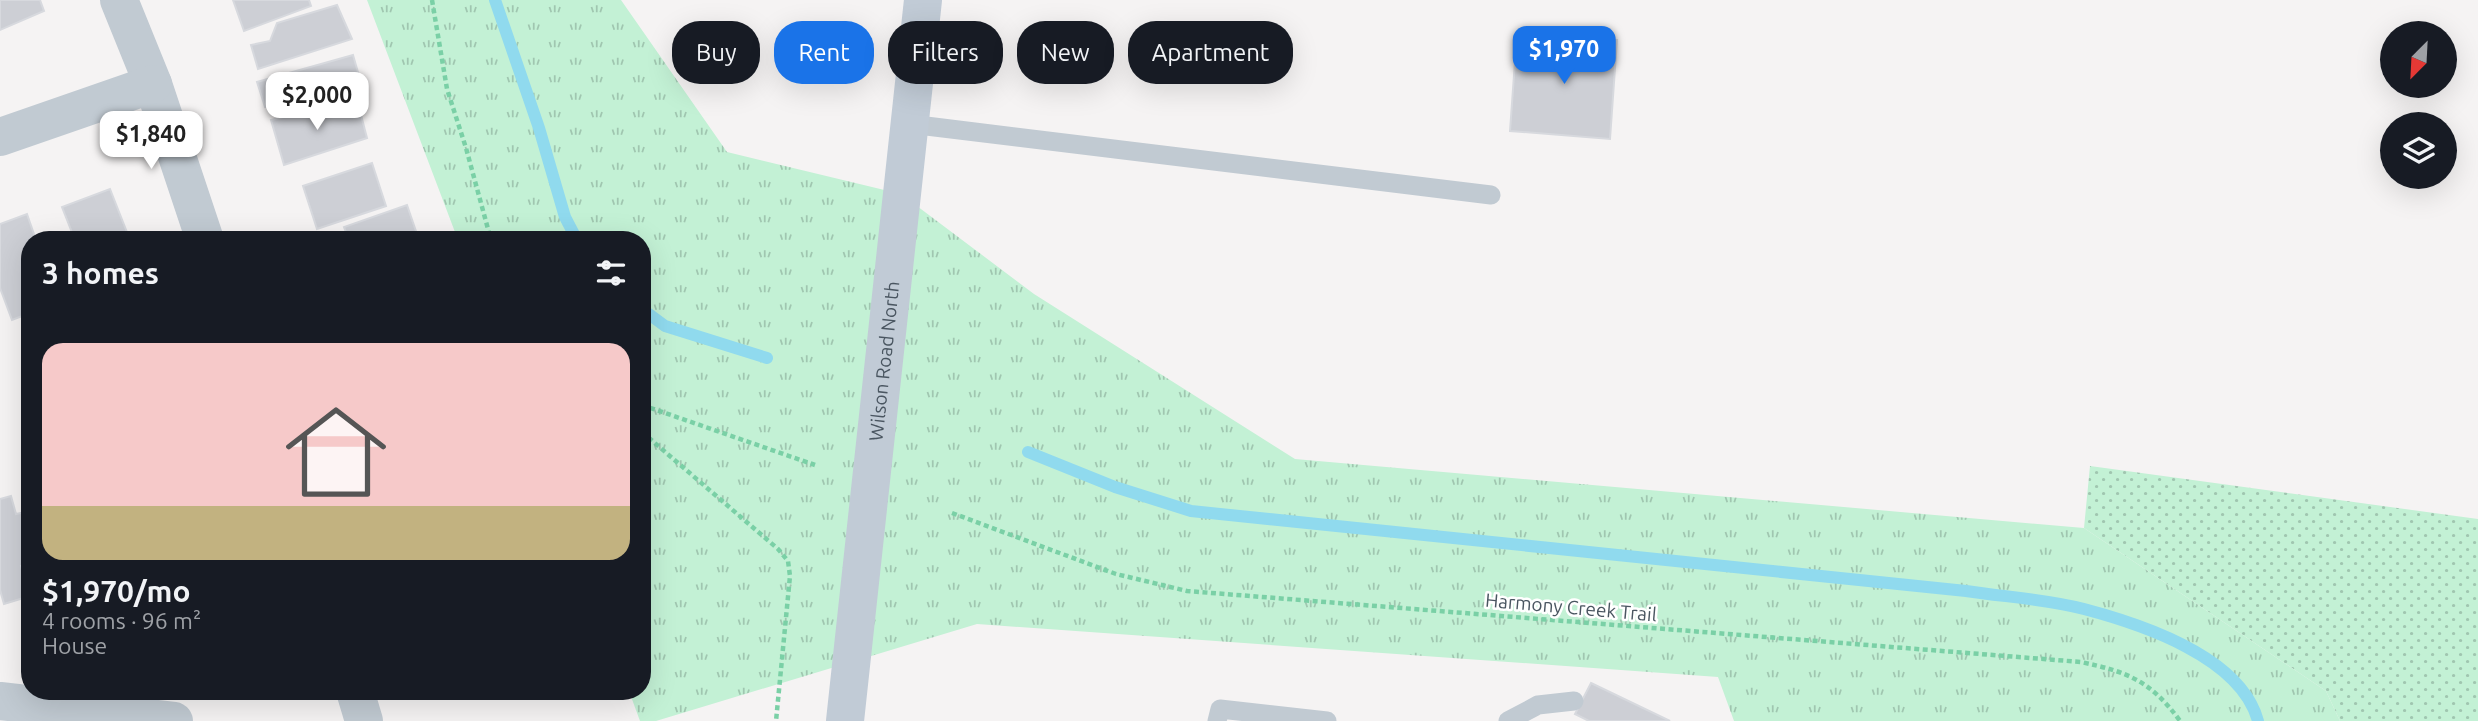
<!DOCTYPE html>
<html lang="en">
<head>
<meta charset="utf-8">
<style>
	:root { --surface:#171b24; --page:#20242c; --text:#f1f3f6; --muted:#9ea1a6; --line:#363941; --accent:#1a73e8 }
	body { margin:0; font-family:Ubuntu,sans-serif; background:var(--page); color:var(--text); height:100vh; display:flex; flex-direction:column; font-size:26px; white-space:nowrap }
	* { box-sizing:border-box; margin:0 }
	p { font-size:23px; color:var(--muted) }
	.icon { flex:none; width:38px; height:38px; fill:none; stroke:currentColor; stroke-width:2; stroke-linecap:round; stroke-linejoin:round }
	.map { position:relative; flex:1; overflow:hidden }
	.details { position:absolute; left:21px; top:231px; width:630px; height:469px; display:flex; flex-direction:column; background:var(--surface); border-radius:28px; box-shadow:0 7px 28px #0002 }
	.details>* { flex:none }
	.guide { position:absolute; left:672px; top:21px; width:665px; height:63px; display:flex; gap:14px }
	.needle { width:46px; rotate:204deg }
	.fabs { position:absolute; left:2380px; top:21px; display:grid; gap:14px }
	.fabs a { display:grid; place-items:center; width:77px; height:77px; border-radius:50%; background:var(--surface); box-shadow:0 7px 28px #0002; font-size:35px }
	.price { position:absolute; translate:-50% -60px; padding:0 16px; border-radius:14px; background:#fff; color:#222; font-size:23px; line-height:46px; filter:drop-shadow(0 2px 4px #0008) }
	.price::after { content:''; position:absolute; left:50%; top:42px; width:21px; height:16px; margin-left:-10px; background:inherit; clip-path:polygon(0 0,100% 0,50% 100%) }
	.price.selected { background:var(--accent); color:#fff }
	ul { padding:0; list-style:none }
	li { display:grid; align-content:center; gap:14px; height:371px; padding:0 21px }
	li+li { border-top:2px solid var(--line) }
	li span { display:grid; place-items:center; height:217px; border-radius:21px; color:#555 }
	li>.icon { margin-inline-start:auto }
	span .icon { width:126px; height:126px; fill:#fffc; stroke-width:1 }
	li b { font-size:30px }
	h2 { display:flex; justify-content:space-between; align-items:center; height:84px; padding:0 21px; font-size:30px }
	.tag { padding:0 24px; border-radius:28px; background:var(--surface); box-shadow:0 7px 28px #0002; font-size:24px; line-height:63px }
	.tag.selected { background:var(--accent); color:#fff }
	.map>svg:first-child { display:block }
</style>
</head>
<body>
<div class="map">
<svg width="2478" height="721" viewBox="0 0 2478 721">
	<defs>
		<pattern id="grass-dots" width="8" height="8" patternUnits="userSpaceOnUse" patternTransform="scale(1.75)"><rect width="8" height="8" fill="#c3f1d5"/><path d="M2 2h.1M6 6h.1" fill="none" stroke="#a0c6b0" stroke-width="1.8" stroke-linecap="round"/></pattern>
		<pattern id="park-tufts" width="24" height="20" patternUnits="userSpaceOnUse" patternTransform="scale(1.75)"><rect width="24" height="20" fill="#c3f1d5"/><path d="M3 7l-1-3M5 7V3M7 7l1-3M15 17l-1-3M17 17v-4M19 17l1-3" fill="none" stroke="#a0c6b0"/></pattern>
	</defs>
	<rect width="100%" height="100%" fill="#f5f3f3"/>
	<polygon fill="url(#grass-dots)" points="2090,466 2478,519 2478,721 2340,721 2326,691 2084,528"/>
	<polygon fill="url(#park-tufts)" points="367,0 621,0 727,152 901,194 1034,294 1295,459 2084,528 2326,691 2340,721 1734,721 1718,677 977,624 656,721 640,721 629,691 642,691 642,240 458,240"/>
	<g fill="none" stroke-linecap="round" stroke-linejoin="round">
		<g stroke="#90daee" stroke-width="12">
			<polyline points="495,0 539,128 565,217 577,240"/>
			<polyline points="642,309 665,326 767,358"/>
			<path d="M1028,452L1115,487L1191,511L1966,591C2005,597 2046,599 2084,609C2141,624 2241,657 2258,721"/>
		</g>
	</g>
	<g fill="#cdcfd5" stroke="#d7d9de" stroke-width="2">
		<polygon points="0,0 40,0 44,11 0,30"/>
		<polygon points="233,0 309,0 311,6 244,31"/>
		<polygon points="337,5 352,39 258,69 251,45 270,41 277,23"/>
		<polygon points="1517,33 1617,40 1610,139 1510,131"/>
		<polygon points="353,55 364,93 296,113 293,100 265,107 257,82"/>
		<polygon points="341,103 349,114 360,111 367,138 284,165 271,120"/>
		<polygon points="372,163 386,206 317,229 303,186"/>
		<polygon points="110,189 130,240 75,240 62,207"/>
		<polygon points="407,205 419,240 349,240 344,227"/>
		<polygon points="27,214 36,240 30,240 30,313 12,320 0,288 0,224"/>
		<polygon points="11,496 16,514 30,511 30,563 21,566 30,596 4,604 0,590 0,499"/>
		<polygon points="1591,683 1670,721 1589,721 1575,714"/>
	</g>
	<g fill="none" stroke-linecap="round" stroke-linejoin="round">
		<g stroke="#7ad0a6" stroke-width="4.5" stroke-dasharray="5 3.5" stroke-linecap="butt">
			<polyline points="432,0 447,89 466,148 491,240"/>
			<polyline points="642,405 815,465"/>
			<polyline points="642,432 778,549 788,561 790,576 776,721"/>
			<path d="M952,513L1116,574L1187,591L2081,662C2128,672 2151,681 2180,721"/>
		</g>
		<g stroke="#c1cad2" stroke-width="19">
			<polyline points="910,124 1491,195"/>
			<polyline points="1217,721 1220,709 1327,721"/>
			<polyline points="1508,721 1538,705 1574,701"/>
		</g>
		<g stroke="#c1cad2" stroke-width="38">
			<polyline points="119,0 153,84 205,240"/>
			<polyline points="0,137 153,84"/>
			<polyline points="355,691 364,721"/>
			<polyline points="0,701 174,721"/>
		</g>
		<path stroke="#c1cbd6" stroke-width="38" id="s1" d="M845,721L923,0"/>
	</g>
	<g text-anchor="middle" stroke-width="5" stroke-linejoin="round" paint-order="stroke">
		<g font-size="19" fill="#4a5661" stroke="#fff">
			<text dy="7" stroke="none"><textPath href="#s1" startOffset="362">Wilson Road North</textPath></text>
			<text transform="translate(1571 607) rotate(5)" y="7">Harmony Creek Trail</text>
		</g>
	</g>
</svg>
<div class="fabs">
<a><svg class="needle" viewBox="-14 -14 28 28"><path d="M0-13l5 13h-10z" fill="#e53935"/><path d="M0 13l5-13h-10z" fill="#9ea1a6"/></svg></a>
<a><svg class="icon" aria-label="layers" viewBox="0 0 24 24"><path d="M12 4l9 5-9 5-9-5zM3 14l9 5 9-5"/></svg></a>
</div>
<b class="price selected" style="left:1564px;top:86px">$1,970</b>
<b class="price" style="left:317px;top:132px">$2,000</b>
<b class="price" style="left:151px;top:171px">$1,840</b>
<div class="guide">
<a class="tag">Buy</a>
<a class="tag selected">Rent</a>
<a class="tag">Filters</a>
<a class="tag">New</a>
<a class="tag">Apartment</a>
</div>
<section class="details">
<h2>3 homes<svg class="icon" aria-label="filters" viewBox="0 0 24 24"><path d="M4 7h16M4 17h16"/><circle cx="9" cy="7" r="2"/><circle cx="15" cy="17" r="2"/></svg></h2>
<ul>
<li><span style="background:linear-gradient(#f6c9c9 75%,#c2b280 0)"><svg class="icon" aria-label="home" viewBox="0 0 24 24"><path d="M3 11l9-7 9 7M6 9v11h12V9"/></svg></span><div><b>$1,970/mo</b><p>4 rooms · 96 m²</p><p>House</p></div></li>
</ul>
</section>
</div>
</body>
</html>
